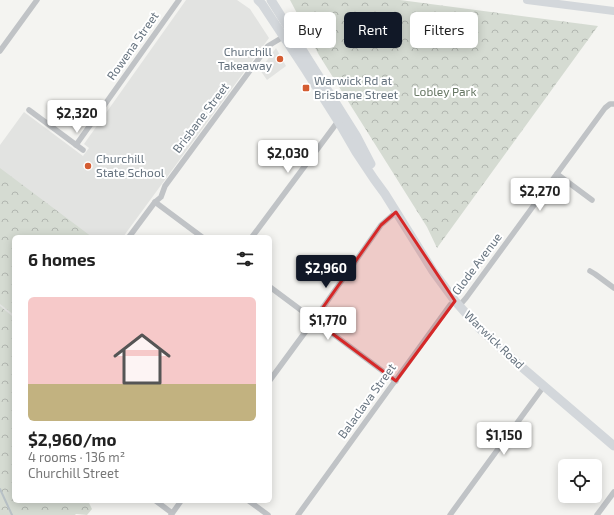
<!DOCTYPE html>
<html lang="en">
<head>
<meta charset="utf-8">
<style>
	:root { --surface:#fff; --page:#f6f6f6; --text:#222; --muted:#767676; --line:#e0e0e0; --accent:#111827 }
	body { margin:0; font-family:"Exo 2",sans-serif; background:var(--page); color:var(--text); height:100vh; display:flex; flex-direction:column; font-size:15px; white-space:nowrap }
	* { box-sizing:border-box; margin:0 }
	p { font-size:13px; color:var(--muted) }
	.icon { flex:none; width:22px; height:22px; fill:none; stroke:currentColor; stroke-width:2; stroke-linecap:round; stroke-linejoin:round }
	.map { position:relative; flex:1; overflow:hidden }
	.drawer { position:absolute; left:12px; top:235px; width:260px; height:268px; display:flex; flex-direction:column; background:var(--surface); border-radius:6px; box-shadow:0 2px 10px #0003 }
	.drawer>* { flex:none }
	.top-card { position:absolute; left:284px; top:12px; width:270px; height:36px; display:flex; gap:8px }
	.buttons { position:absolute; left:558px; top:459px; display:grid; gap:8px }
	.buttons a { display:grid; place-items:center; width:44px; height:44px; border-radius:6px; background:var(--surface); box-shadow:0 2px 10px #0003; font-size:20px }
	.price { position:absolute; translate:-50% -34px; padding:0 9px; border-radius:4px; background:#fff; color:#222; font-size:13px; line-height:26px; filter:drop-shadow(0 1px 2px #0008) }
	.price::after { content:''; position:absolute; left:50%; top:24px; width:12px; height:9px; margin-left:-6px; background:inherit; clip-path:polygon(0 0,100% 0,50% 100%) }
	.price.selected { background:var(--accent); color:#fff }
	ul { padding:0; list-style:none }
	li { display:grid; align-content:center; gap:8px; height:212px; padding:0 16px }
	li+li { border-top:1px solid var(--line) }
	li span { display:grid; place-items:center; height:124px; border-radius:6px; color:#555 }
	li>.icon { margin-inline-start:auto }
	span .icon { width:72px; height:72px; fill:#fffc; stroke-width:1 }
	li b { font-size:17px }
	h2 { display:flex; justify-content:space-between; align-items:center; height:48px; padding:0 16px; font-size:17px }
	.tag { padding:0 14px; border-radius:6px; background:var(--surface); box-shadow:0 2px 10px #0003; font-size:14px; line-height:36px }
	.tag.selected { background:var(--accent); color:#fff }
	.map>svg:first-child { display:block }
</style>
</head>
<body>
<div class="map">
<svg width="614" height="515" viewBox="0 0 614 515">
	<defs>
		<pattern id="forest-crowns" width="20" height="18" patternUnits="userSpaceOnUse"><rect width="20" height="18" fill="#d5dbd2"/><path d="M2 6a3 3 0 1 1 6 0M12 15a3 3 0 1 1 6 0" fill="none" stroke="#b1b6b0"/></pattern>
	</defs>
	<rect width="100%" height="100%" fill="#f4f4f1"/>
	<g fill="#e2e3e1">
		<polygon points="186,0 237,0 250,9 269,38 123,237 14,237 14,322 0,312 0,145 24,112 83,156 89,148 84,144"/>
		<polygon points="276,48 286,66 267,80 260,70"/>
	</g>
	<g fill="url(#forest-crowns)">
		<polygon points="290,0 400,0 598,26 437,248 427,227 319,55"/>
		<polygon points="0,168 92,237 14,237 14,315 0,304"/>
		<polygon points="0,306 12,316 14,319 14,501 88,501 92,509 87,515 76,514 75,515 0,515"/>
	</g>
	<g fill="none" stroke-linecap="round" stroke-linejoin="round">
		<polyline stroke="#b8c1c6" stroke-width="2" points="0,489 12,515"/>
		<g stroke="#c0c3c6" stroke-width="5.5">
			<polyline points="0,51 37,0"/>
			<polyline points="29,110 83,150"/>
			<polyline points="76,145 179,0"/>
			<polyline points="557,174 592,200"/>
			<polyline points="155,202 202,237"/>
			<polyline points="129,237 155,202 161,197 165,186 268,46 283,37"/>
			<polyline points="252,237 339,120"/>
			<polyline points="590,271 595,274 614,288"/>
			<polyline points="270,287 396,381"/>
			<polyline points="459,306 466,298 605,108 610,104 614,104"/>
			<polyline points="270,380 314,320 381,225 396,212"/>
			<polyline points="156,501 172,513"/>
			<polyline points="249,501 268,515"/>
			<polyline points="171,515 181,501"/>
			<polyline points="298,515 450,305 455,301"/>
			<polyline points="450,515 544,386"/>
			<polyline points="597,515 614,492"/>
		</g>
		<polyline stroke="#d3d7db" stroke-width="8" points="527,0 614,11"/>
		<g stroke="#d3d7db" stroke-width="9">
			<polyline points="258,0 262,4 305,69 338,121 356,152 374,179 385,194 433,271 455,301 479,328 517,363 614,446"/>
			<polyline points="271,0 357,137 371,164"/>
		</g>
	</g>
	<path fill="#d62828" fill-opacity="0.2" stroke="#d62828" stroke-width="3" stroke-linejoin="round" d="M396,212L455,301L396,381L314,320L381,225Z"/>
	<g fill="#d45c31" stroke="#fff" stroke-width="1.5">
		<circle cx="280" cy="59" r="4"/>
		<rect x="302" y="84" width="8" height="8" rx="2"/>
		<circle cx="88" cy="166" r="4"/>
	</g>
	<g text-anchor="middle" stroke-width="4" stroke-linejoin="round" paint-order="stroke">
		<g font-size="12" fill="#66737f" stroke="#fff">
			<text transform="translate(133 46) rotate(-55)" y="4">Rowena Street</text>
			<text transform="translate(201 118) rotate(-53)" y="4">Brisbane Street</text>
			<text transform="translate(477 264) rotate(-53)" y="4">Glode Avenue</text>
			<text transform="translate(494 340) rotate(44)" y="4">Warwick Road</text>
			<text transform="translate(367 401) rotate(-54)" y="4">Balaclava Street</text>
		</g>
		<g font-size="12" fill="#66737f" stroke="#fff" text-anchor="start">
			<text x="272" y="56" text-anchor="end">Churchill<tspan x="272" dy="14">Takeaway</tspan></text>
			<text x="314" y="85">Warwick Rd at<tspan x="314" dy="14">Brisbane Street</tspan></text>
			<text x="96" y="163">Churchill<tspan x="96" dy="14">State School</tspan></text>
		</g>
		<g font-size="12" fill="#677764" stroke="#fff">
			<text x="445" y="96">Lobley Park</text>
		</g>
	</g>
</svg>
<div class="buttons">
<a><svg class="icon" aria-label="locate" viewBox="0 0 24 24"><circle cx="12" cy="12" r="6"/><path d="M12 2v4M12 18v4M2 12h4M18 12h4"/></svg></a>
</div>
<b class="price" style="left:77px;top:134px">$2,320</b>
<b class="price" style="left:288px;top:174px">$2,030</b>
<b class="price" style="left:540px;top:212px">$2,270</b>
<b class="price selected" style="left:326px;top:289px">$2,960</b>
<b class="price" style="left:328px;top:341px">$1,770</b>
<b class="price" style="left:504px;top:456px">$1,150</b>
<div class="top-card">
<a class="tag">Buy</a>
<a class="tag selected">Rent</a>
<a class="tag">Filters</a>
</div>
<section class="drawer">
<h2>6 homes<svg class="icon" aria-label="filters" viewBox="0 0 24 24"><path d="M4 7h16M4 17h16"/><circle cx="9" cy="7" r="2"/><circle cx="15" cy="17" r="2"/></svg></h2>
<ul>
<li><span style="background:linear-gradient(#f6c9c9 70%,#c2b280 0)"><svg class="icon" aria-label="home" viewBox="0 0 24 24"><path d="M3 11l9-7 9 7M6 9v11h12V9"/></svg></span><div><b>$2,960/mo</b><p>4 rooms · 136 m²</p><p>Churchill Street</p></div></li>
</ul>
</section>
</div>
</body>
</html>
